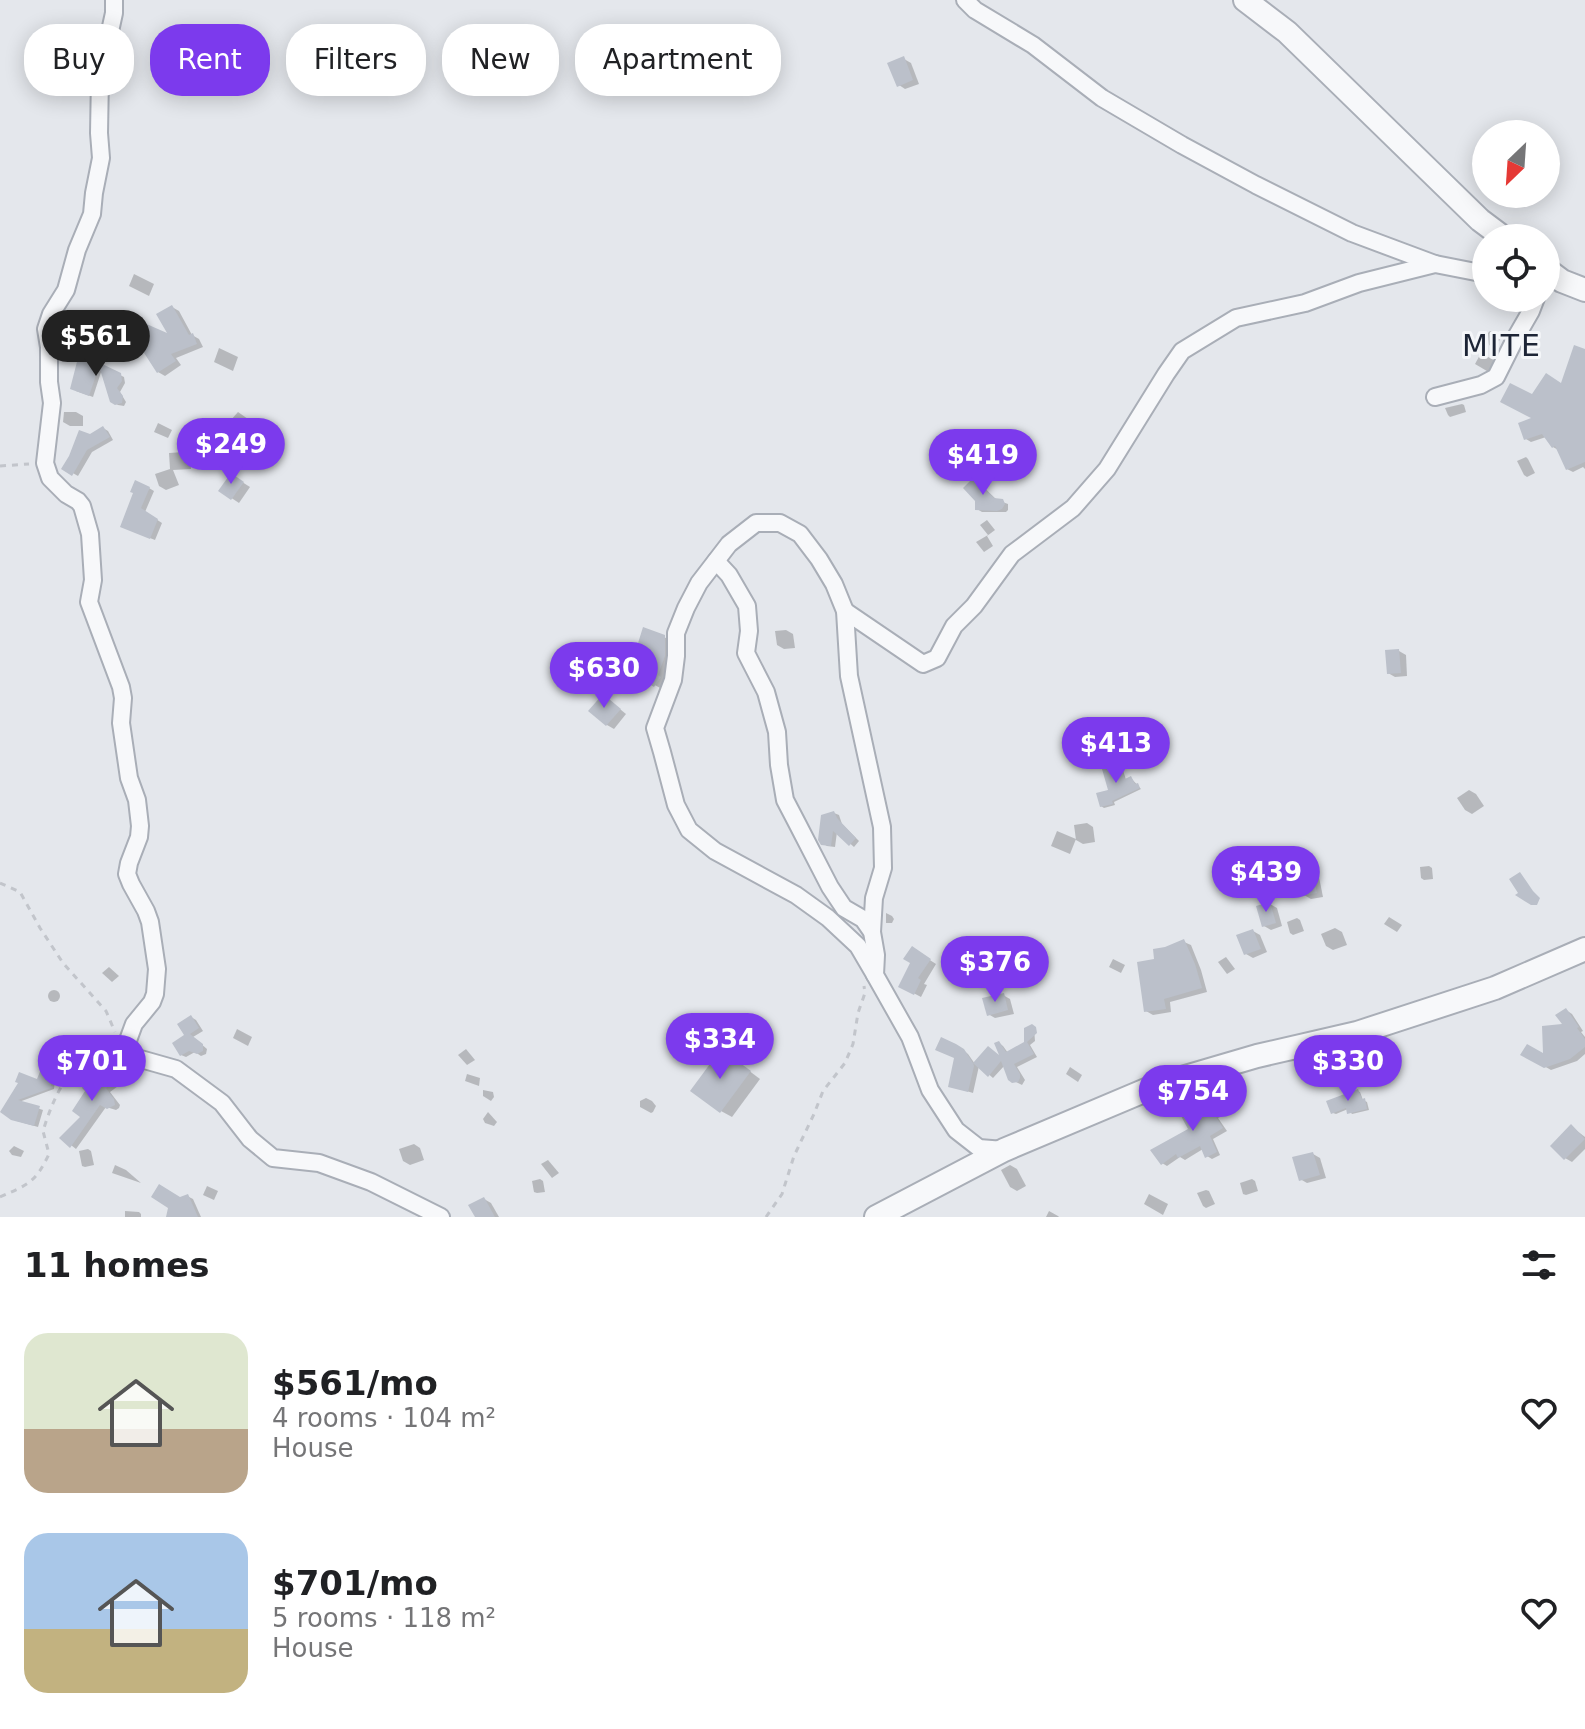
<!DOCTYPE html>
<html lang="en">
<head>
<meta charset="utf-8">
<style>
	:root { --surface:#fff; --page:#f2f2f2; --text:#202124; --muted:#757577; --accent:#7c3aed }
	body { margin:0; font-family:"DejaVu Sans",sans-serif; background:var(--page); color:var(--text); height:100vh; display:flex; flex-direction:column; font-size:30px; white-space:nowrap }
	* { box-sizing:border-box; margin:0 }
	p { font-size:26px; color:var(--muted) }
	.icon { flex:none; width:44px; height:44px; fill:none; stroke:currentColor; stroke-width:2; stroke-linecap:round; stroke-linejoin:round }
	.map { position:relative; height:1217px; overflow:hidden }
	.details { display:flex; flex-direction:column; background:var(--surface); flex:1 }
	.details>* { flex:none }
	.top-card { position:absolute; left:24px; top:24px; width:800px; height:72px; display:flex; gap:16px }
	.needle { width:52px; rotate:205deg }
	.buttons { position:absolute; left:1472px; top:120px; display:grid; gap:16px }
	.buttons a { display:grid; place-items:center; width:88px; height:88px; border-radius:50%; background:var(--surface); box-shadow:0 4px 20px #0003; font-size:40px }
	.price { position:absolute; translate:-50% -68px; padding:0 18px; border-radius:28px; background:var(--accent); color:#fff; font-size:26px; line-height:52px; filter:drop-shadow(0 2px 4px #0008) }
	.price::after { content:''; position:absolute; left:50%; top:48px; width:24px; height:18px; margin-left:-12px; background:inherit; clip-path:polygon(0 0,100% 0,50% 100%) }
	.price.active { background:#222; color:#fff }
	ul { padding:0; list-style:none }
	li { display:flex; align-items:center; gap:24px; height:200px; padding:0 24px }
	li span { display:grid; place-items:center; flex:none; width:224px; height:160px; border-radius:24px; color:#555 }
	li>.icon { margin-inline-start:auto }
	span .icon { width:96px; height:96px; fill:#fffc; stroke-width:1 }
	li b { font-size:34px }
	h2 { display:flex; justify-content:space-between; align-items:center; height:96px; padding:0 24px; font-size:34px }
	.tag { padding:0 28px; border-radius:32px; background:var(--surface); box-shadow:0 4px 20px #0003; font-size:28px; line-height:72px }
	.tag.active { background:var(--accent); color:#fff }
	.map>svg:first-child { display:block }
</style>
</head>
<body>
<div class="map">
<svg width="1585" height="1217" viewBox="0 0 1585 1217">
	<rect width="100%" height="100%" fill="#e4e7ec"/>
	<g fill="#0003">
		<polygon points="904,59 911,63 919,84 905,89 899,85"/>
		<polygon points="134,274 154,284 149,296 129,286"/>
		<polygon points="172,307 179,311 192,335 199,339 203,347 176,358 181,365 165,376 158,372 139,343 115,334 130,319 136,323 133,328 171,337"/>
		<polygon points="1490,331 1493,331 1501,336 1500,340 1491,346 1489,345 1488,333"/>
		<polygon points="219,348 238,357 233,371 214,362"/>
		<polygon points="1585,351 1585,469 1583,467 1573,472 1567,469 1560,451 1553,447 1546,437 1531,442 1526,439 1536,419 1533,397 1562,385"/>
		<polygon points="1481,353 1499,363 1492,374 1475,364"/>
		<polygon points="92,355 96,357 95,363 124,377 125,383 120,392 126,402 124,406 118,405 111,401 102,369 93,397 76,391"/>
		<polygon points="1462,404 1464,405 1466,412 1450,417 1448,415 1445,408"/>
		<polygon points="64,412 76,412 83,416 83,426 70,426 63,422"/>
		<polygon points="238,412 248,419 240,429 230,421"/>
		<polygon points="158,423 172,430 168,438 154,432"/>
		<polygon points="103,428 108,431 113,440 92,452 78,476 64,468 90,436"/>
		<polygon points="184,452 190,456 191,469 173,470 179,485 166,490 159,486 155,474 170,469 169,453"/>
		<polygon points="1526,457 1528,459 1535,473 1527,477 1524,475 1517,461"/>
		<polygon points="231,475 250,487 239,503 221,491"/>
		<polygon points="979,483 997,500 1008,504 1008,510 1006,512 982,512 977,509"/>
		<polygon points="149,488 154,491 145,512 162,523 155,540 127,529"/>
		<polygon points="987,520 995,530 987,536 993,546 984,552 976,542 988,535 980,525"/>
		<polygon points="786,630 793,634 795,648 784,649 777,645 775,631"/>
		<polygon points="664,637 671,641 671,661 662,689 640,677"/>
		<polygon points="1399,651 1406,655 1407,676 1395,677 1388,673"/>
		<polygon points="604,696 626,714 614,729 607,725"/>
		<polygon points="1119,765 1122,767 1126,780 1131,778 1141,789 1114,802 1115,805 1104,808 1101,806"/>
		<polygon points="1469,790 1476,794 1484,806 1472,814 1465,810 1457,798"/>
		<polygon points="834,813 839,815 842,824 859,841 854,847 837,832 835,847 827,846 822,843"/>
		<polygon points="1087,823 1093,827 1095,842 1083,844 1076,840 1074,825"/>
		<polygon points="1057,831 1076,839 1070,854 1051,846"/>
		<polygon points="1429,866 1432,868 1433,879 1424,880 1421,878 1420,867"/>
		<polygon points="1312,873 1319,877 1323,897 1311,899 1304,895"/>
		<polygon points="1270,904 1277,908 1282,926 1271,930 1264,926"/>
		<polygon points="886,913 892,916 894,919 892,923 886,923"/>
		<polygon points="1389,917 1402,925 1397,932 1384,924"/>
		<polygon points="1297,918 1300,920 1304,931 1293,935 1290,933 1287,922"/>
		<polygon points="1335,928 1342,932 1347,945 1333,950 1326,946 1321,934"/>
		<polygon points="1253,931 1260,935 1267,952 1253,958 1246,954"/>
		<polygon points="1184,942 1191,945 1201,970 1207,992 1170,1002 1171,1012 1153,1015 1146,1011 1156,961"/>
		<polygon points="913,949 936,964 924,984 927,985 921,997 900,986 912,962"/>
		<polygon points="1226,957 1235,969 1227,974 1218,962"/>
		<polygon points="1113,959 1125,965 1121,973 1109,967"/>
		<polygon points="956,964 977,975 971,986 950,974"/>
		<polygon points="109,967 119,976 112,982 102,973"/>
		<circle cx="54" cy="996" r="6"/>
		<polygon points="1003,995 1010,999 1014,1014 995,1018 988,1014"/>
		<polygon points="1566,1010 1572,1014 1583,1031 1581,1032 1585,1037 1585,1054 1577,1061 1551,1070 1523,1054 1545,1056 1566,1026"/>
		<polygon points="191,1017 196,1020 203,1031 193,1037 207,1049 206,1054 201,1056 195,1052 186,1057 181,1055"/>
		<polygon points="1034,1028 1035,1041 1030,1045 1037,1057 1017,1067 1025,1080 1022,1085 1010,1079 1005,1065 993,1078 979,1066 973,1093 950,1086 962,1049 968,1054 975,1064 1002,1059 999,1043 1003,1046 1008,1053 1026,1043"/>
		<polygon points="237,1029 252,1037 248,1046 233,1038"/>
		<polygon points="94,1037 104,1040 103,1047 91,1043"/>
		<polygon points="466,1049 475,1060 467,1065 458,1055"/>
		<polygon points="51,1050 74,1055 78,1057 78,1062 63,1066 60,1076 55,1081 54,1089 19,1102 43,1110 38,1127 17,1121 2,1112 38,1082"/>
		<polygon points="732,1058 760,1079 732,1117 721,1111"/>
		<polygon points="111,1067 117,1070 125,1081 110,1092 120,1105 119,1108 116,1110 106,1107 76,1149 62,1138 83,1116 93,1081"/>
		<polygon points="1070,1067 1082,1075 1078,1082 1066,1074"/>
		<polygon points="467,1074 480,1078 479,1086 465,1081"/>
		<polygon points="483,1090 493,1092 494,1097 491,1101 483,1096"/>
		<polygon points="1357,1091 1360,1092 1363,1100 1367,1102 1369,1110 1352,1114 1348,1109 1336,1114 1333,1113"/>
		<polygon points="646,1098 652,1101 656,1106 653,1112 651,1113 640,1107 640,1101"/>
		<polygon points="1216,1099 1220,1101 1226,1114 1218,1118 1227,1131 1213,1139 1220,1155 1212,1159 1207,1156 1203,1149 1185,1160 1180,1157 1167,1166 1162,1163"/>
		<polygon points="488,1112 497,1122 494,1126 485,1123 483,1119"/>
		<polygon points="1572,1127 1585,1137 1585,1149 1572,1162 1565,1158"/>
		<polygon points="414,1144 420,1148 424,1160 410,1165 403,1161 399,1149"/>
		<polygon points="14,1146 24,1151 21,1157 12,1155 9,1151"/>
		<polygon points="88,1149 91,1151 94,1165 85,1167 82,1166 79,1151"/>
		<polygon points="1313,1154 1320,1158 1326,1178 1307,1183 1300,1179"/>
		<polygon points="548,1160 559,1173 552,1178 541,1164"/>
		<polygon points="115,1165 126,1170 141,1183 112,1173"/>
		<polygon points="1010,1165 1017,1169 1026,1186 1017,1191 1010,1187 1001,1170"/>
		<polygon points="540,1179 543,1181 545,1192 537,1193 534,1192 532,1181"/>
		<polygon points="1252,1179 1255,1181 1258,1191 1246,1195 1243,1194 1240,1183"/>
		<polygon points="207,1186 218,1191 214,1200 203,1195"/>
		<polygon points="1206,1190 1209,1191 1215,1204 1206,1208 1203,1206 1197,1193"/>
		<polygon points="1149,1194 1168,1204 1163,1215 1144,1204"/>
		<polygon points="187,1196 193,1199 201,1217 168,1217 180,1199"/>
		<polygon points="484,1199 491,1203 499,1217 477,1217"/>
		<polygon points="125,1211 139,1212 141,1214 141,1217 125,1217"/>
		<polygon points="1049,1211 1058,1216 1059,1217 1046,1217"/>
	</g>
	<g fill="#bbc0ca">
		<polygon points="904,56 913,80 897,87 887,63"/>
		<polygon points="172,305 189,335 193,333 197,344 171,354 176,361 157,373 137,342 106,331 114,310 131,317 124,331 142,322 167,333 156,314"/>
		<polygon points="1574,345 1585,349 1585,462 1566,470 1555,446 1552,448 1542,434 1524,440 1518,423 1531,418 1500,402 1510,383 1532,394 1546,373 1561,383"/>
		<polygon points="80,350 93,353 91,360 98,362 121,373 122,381 117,388 123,396 122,403 115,405 110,402 99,366 89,396 70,389"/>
		<polygon points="103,426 110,437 87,450 72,476 61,469 69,456 79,430 90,434"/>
		<polygon points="231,473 244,482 231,500 218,491"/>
		<polygon points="974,477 994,498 1003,499 1005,504 1002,509 997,511 975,510 975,501 963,488"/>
		<polygon points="135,480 150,487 141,508 158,519 150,539 120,527 133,493 130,492"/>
		<polygon points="643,627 665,635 665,656 658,675 661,677 654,687 638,677 648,661 634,656"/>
		<polygon points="1399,649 1401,673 1387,674 1385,650"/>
		<polygon points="603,694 621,709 606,726 588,711"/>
		<polygon points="1120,763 1125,779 1131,776 1135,784 1138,783 1140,788 1112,801 1113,804 1100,807 1096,793 1108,790 1102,769"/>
		<polygon points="834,811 837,818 856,838 849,846 833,831 831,846 821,845 818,840 821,815"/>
		<polygon points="1312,871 1317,893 1302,896 1298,874"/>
		<polygon points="1520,872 1533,891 1540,898 1537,905 1531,905 1515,895 1518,893 1509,879"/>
		<polygon points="1270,902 1276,923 1262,927 1256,906"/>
		<polygon points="1253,929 1261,949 1244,955 1236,935"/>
		<polygon points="1184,939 1195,964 1202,988 1164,999 1166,1009 1144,1012 1137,962 1154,959 1153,949 1165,947"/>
		<polygon points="912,946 931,959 918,978 921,980 914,995 898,987 910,963 903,959"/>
		<polygon points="1004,993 1008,1010 987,1016 982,998"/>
		<polygon points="1566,1008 1579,1027 1577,1028 1585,1039 1585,1047 1570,1059 1544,1068 1520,1055 1527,1044 1543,1053 1542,1026 1562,1024 1555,1015"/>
		<polygon points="191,1015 199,1028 190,1034 203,1044 203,1051 197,1054 189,1051 180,1056 172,1043 184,1035 177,1024"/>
		<polygon points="1032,1024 1036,1027 1037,1033 1027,1042 1034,1054 1014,1064 1020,1074 1020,1078 1018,1082 1012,1083 1008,1080 1001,1061 988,1077 973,1063 974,1066 968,1092 948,1087 954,1058 935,1050 941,1037 956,1044 964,1049 973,1063 988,1046 999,1055 994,1043 999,1041 1006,1052 1024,1042 1024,1028"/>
		<polygon points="50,1047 62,1052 71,1051 75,1053 76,1059 69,1063 60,1060 57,1074 52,1079 51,1086 54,1087 18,1100 40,1106 34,1126 11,1120 0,1112 18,1083 15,1082 19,1072 37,1079"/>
		<polygon points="721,1049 751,1071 720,1113 690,1091"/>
		<polygon points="111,1065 121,1078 106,1088 114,1099 115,1105 107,1109 100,1105 70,1148 59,1138 80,1117 72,1111 85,1091 82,1088 90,1077 92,1079"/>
		<polygon points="1358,1089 1362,1099 1365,1098 1367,1109 1347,1114 1346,1108 1331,1114 1326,1101"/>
		<polygon points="1216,1096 1223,1111 1215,1115 1223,1128 1210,1136 1217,1152 1205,1158 1200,1146 1178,1158 1176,1154 1161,1165 1150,1150 1188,1129 1181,1116"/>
		<polygon points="1571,1124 1585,1139 1564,1160 1550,1146"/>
		<polygon points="1313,1152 1320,1175 1299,1181 1292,1157"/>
		<polygon points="159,1184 180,1197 188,1194 198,1217 166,1217 168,1208 151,1197"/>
		<polygon points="484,1197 495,1217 475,1217 468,1205"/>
	</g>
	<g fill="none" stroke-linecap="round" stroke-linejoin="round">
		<g stroke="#a9aeb7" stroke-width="20">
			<g id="minor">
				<polyline points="114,0 114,13 100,77 99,133 101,158 94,193 92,214 77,250 66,290 51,314 46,329 49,347 49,382 52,403 45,463 50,478 66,494 78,501 82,506 90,534 93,580 89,602 121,687 123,698 121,723 129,778 137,800 140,826 139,837 129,863 127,874 131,884 146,911 150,922 157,969 155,994 152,1002 134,1024 123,1054 176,1069 222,1103 250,1139 273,1158 319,1163 371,1182 441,1217"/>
				<polyline points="965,0 975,10 1033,45 1102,98 1182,145 1256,185 1352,233 1435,264"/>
				<polyline points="1435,397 1481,385 1496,377 1516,337 1531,311 1536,298"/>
				<polyline points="716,561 729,575 747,606 749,631 746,653 766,692 777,732 779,765 785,800 797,823 830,887 844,908 863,919 872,932 876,955 875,975 910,1037 930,1090 956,1130 979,1148 1004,1150"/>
				<polyline points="845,611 923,664 937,658 954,626 974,606 1012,554 1073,508 1107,469 1166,374 1182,351 1236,318 1305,303 1359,283 1435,264 1486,274"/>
				<polyline points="872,932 874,898 883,868 882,827 849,676 845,611 834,584 819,559 800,534 780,523 756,523 729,544 699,583 686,608 676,633 676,656 673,680 655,728 662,752 676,805 689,830 715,851 796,895 828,918 858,946 875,975"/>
			</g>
		</g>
		<g stroke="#a9aeb7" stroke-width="26">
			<g id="tertiary">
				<polyline points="1245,0 1287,32 1480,220 1504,238"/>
				<polyline points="1546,269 1562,281 1585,290"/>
				<polyline points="876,1217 1004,1150 1158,1085 1257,1056 1357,1033 1495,988 1585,949"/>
			</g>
		</g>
		<g stroke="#c2c5cb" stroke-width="3" stroke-dasharray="6 6" stroke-linecap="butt">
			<polyline points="0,466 29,464"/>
			<polyline points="0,883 20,892 40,928 63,963 106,1011 115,1032"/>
			<path d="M0,1197C29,1184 35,1183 49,1154L43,1131C49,1112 58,1086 73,1072C82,1063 96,1059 108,1055"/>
			<polyline points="766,1217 782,1194 794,1156 814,1114 823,1091 845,1063 853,1044 858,1013 865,993 864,986"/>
		</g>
		<use href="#minor" stroke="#f7f8fa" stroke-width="16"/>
		<use href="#tertiary" stroke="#f7f8fa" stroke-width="22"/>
	</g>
	<g text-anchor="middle" stroke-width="6" stroke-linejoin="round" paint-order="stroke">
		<g font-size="30" letter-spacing="2" fill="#1d2536" stroke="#f4f6f9">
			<text x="1502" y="356">MITE</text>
		</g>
	</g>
</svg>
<div class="buttons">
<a><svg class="needle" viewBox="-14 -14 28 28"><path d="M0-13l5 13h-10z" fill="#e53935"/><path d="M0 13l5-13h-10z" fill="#757577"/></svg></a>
<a><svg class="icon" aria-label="locate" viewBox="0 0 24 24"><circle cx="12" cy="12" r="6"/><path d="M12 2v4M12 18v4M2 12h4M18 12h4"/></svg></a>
</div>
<b class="price active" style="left:96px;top:378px">$561</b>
<b class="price" style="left:231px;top:486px">$249</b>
<b class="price" style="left:983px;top:497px">$419</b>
<b class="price" style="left:604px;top:710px">$630</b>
<b class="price" style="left:1116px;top:785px">$413</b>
<b class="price" style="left:1266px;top:914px">$439</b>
<b class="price" style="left:995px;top:1004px">$376</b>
<b class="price" style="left:720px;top:1081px">$334</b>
<b class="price" style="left:92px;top:1103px">$701</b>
<b class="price" style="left:1348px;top:1103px">$330</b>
<b class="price" style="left:1193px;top:1133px">$754</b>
<div class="top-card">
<a class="tag">Buy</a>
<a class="tag active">Rent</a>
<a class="tag">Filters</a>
<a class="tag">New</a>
<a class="tag">Apartment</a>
</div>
</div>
<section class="details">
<h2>11 homes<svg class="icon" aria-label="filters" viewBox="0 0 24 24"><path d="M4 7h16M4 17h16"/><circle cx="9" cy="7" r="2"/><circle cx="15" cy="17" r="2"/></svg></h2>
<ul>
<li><span style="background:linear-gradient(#dfe7d0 60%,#b9a48a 0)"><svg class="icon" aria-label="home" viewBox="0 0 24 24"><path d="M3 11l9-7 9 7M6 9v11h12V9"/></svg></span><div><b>$561/mo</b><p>4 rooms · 104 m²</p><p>House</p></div><svg class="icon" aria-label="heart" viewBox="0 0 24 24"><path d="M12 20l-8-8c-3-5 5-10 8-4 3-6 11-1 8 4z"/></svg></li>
<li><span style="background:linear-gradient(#a9c7e8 60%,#c2b280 0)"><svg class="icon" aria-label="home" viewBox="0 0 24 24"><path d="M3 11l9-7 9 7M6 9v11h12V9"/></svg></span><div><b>$701/mo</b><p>5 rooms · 118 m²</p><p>House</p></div><svg class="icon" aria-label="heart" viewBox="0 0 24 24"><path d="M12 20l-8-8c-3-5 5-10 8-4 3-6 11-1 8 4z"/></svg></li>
</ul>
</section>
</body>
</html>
